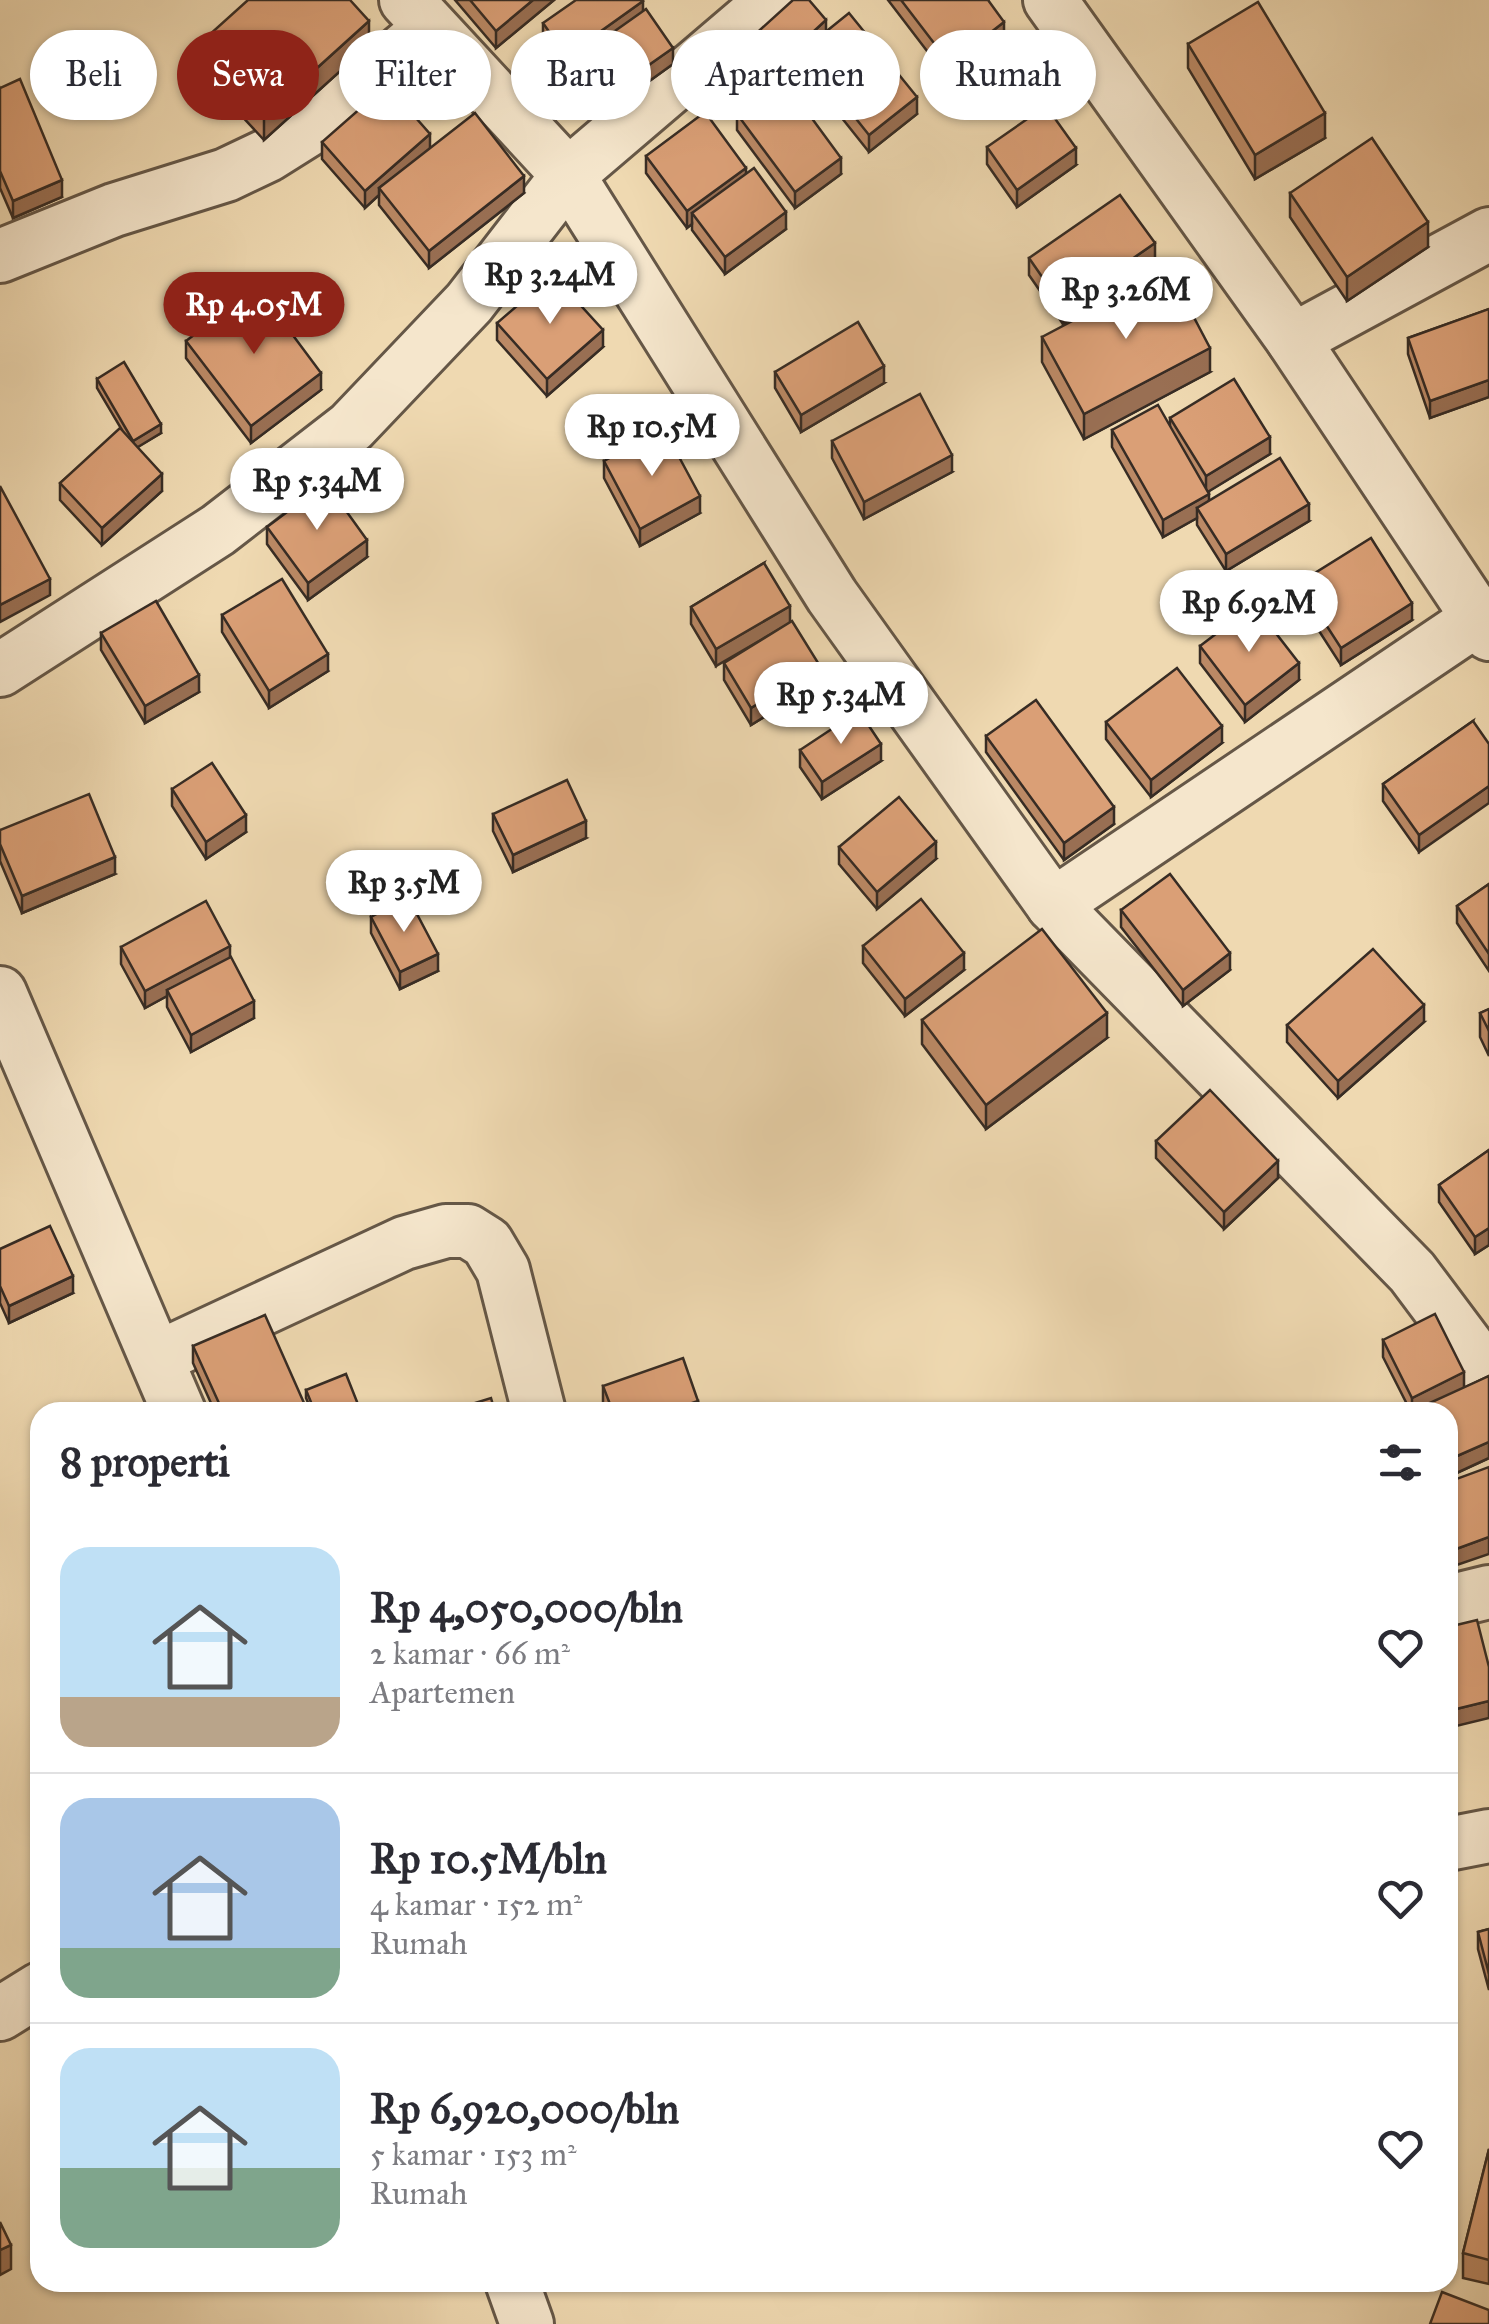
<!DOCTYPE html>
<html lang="id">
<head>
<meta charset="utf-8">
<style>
	:root { --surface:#fff; --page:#f7f7f7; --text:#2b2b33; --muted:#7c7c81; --line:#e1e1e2; --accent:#8f2418 }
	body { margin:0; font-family:"IM FELL Great Primer",serif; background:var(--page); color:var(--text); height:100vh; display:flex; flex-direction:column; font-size:38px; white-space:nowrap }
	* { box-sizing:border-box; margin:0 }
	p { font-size:32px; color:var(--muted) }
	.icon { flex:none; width:55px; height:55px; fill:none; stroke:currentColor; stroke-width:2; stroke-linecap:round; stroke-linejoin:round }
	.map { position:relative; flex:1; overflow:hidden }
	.details { position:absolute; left:30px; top:1402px; width:1428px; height:890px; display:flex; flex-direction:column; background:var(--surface); border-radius:30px; box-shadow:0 2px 8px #0004 }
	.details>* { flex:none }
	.hud { position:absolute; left:30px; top:30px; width:1430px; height:90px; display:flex; gap:20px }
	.price { position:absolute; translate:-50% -85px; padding:0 22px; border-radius:35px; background:#fff; color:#222; font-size:32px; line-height:65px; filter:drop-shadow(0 2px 5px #0008) }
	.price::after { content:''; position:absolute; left:50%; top:60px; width:30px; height:22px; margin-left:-15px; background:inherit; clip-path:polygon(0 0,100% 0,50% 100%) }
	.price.current { background:var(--accent); color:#fff }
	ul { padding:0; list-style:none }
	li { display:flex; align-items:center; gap:30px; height:250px; padding:0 30px }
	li+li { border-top:2px solid var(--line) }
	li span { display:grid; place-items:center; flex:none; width:280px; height:200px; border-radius:30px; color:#555 }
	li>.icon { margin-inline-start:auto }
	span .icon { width:120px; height:120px; fill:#fffc; stroke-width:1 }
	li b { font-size:42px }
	h2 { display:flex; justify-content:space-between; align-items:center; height:120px; padding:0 30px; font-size:42px }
	.pill { padding:0 35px; border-radius:45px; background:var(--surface); box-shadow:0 2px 8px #0004; font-size:35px; line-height:90px }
	.pill.current { background:var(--accent); color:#fff }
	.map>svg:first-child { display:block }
</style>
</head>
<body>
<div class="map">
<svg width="1489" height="2324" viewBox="0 0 1489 2324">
	<rect width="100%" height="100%" fill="#efd9b1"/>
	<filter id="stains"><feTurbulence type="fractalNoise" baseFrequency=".002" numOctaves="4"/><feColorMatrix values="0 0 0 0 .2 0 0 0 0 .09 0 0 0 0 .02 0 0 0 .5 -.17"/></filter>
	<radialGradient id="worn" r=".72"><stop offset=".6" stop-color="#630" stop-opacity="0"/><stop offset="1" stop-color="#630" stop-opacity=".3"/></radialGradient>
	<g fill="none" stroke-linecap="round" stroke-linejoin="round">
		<g stroke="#655747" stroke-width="58">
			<g id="minor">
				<polyline points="406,0 568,175 832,596 1053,905 1412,1272 1489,1375"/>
				<polyline points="1050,0 1293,340 1489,634"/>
				<polyline points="0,256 114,210 226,175 268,155 311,128 430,28"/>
				<polyline points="1293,340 1489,234"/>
				<polyline points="0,670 218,530 351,427 469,303 568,175 773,0"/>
				<polyline points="1053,905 1479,618"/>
				<polyline points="0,993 179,1412"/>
				<polyline points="157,1358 404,1243 446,1231 468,1231 487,1243 503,1270 539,1412"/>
				<polyline points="1448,1602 1489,1592"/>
				<polyline points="1448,1844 1489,1836"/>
				<polyline points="0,2014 40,1989"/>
				<polyline points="512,2282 527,2324"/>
			</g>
		</g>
		<use href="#minor" stroke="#f5e6cc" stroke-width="52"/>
	</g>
	<g fill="#bb8965" stroke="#372c24" stroke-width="2.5">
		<polygon points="455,0 554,0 496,48"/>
		<polygon points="888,0 988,0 1004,38 950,81"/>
		<polygon points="643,11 673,64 616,105 588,66 588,57 566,73 543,40 543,23"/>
		<polygon points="826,31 917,114 869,152 802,68 802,59 775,84 750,56 750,39"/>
		<polygon points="1188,44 1325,138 1255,179 1188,68"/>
		<polygon points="198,45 369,45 264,140 198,69"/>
		<polygon points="0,88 62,197 13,218 0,188"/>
		<polygon points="737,114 841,174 795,208 737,130"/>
		<polygon points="322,142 430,148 524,193 429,268 379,205 379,195 365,208 322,159"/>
		<polygon points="987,147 1076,165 1017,207 987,164"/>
		<polygon points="646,156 746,174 786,229 725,274 692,230 692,224 687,228 646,173"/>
		<polygon points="1290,193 1428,247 1347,301 1290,217"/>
		<polygon points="1029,258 1155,260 1063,324 1029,275"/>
		<polygon points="1489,309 1489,397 1430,418 1408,354 1408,338"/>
		<polygon points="497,323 603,347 547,396 497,340"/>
		<polygon points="1042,337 1210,372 1084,439 1042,362"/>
		<polygon points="186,341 321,390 251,443 186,358"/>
		<polygon points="775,372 884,383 801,432 775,388"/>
		<polygon points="97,379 161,433 137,447 162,491 102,545 60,500 60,483 122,430 97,388"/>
		<polygon points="1170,418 1270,454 1207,492 1209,501 1309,521 1226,571 1197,525 1197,518 1163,537 1112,447 1112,430 1170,427"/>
		<polygon points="832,441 952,472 864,519 832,458"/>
		<polygon points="604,461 700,513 640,546 604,478"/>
		<polygon points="267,527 367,557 308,600 267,544"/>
		<polygon points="764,563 716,666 691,624 691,607"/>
		<polygon points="1299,583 1412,620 1341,665 1299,600"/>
		<polygon points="222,615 328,671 269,708 222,632"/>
		<polygon points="101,633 199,692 145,723 101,650"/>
		<polygon points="1200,646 1299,680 1245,722 1200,663"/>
		<polygon points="724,663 820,683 751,725 724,680"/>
		<polygon points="1473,721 1419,852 1383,801 1383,784"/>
		<polygon points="1106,722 1222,743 1151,797 1106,739"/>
		<polygon points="986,736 1114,824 1064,860 986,752"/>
		<polygon points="800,750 881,761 822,799 800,767"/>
		<polygon points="172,789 246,832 206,859 172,806"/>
		<polygon points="493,814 586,838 513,872 493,831"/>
		<polygon points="0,830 115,874 22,913 0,861"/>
		<polygon points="839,847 936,859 877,909 839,864"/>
		<polygon points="1489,884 1489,971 1457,923 1457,906"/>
		<polygon points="1121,910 1230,970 1183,1006 1121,927"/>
		<polygon points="371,917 438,971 400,989 371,933"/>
		<polygon points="863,946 964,970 905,1016 863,963"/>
		<polygon points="121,947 230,958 254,1018 191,1052 167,1007 167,996 145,1008 121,964"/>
		<polygon points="1489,1009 1489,1056 1480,1037 1480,1013"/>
		<polygon points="922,1020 1107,1038 986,1129 922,1044"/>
		<polygon points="1424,1022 1338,1098 1287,1042 1287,1025"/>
		<polygon points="1156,1141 1278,1178 1224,1229 1156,1158"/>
		<polygon points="1489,1150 1489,1245 1475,1254 1439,1202 1439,1185"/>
		<polygon points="0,1249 73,1293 9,1323 0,1303"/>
		<polygon points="1383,1340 1464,1388 1489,1376 1489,1458 1448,1477 1448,1412 1411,1412 1383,1357"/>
		<polygon points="193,1346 308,1412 215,1412 193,1363"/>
		<polygon points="603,1386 698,1412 607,1412 603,1403"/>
		<polygon points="306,1390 361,1412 312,1412 306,1398"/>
		<polygon points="1489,1929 1489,1990 1478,1949 1478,1932"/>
		<polygon points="1489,2149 1489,2284 1463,2278 1463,2253"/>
	</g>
	<g fill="#996f53" stroke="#372c24" stroke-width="2.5">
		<polygon points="533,0 554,0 496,48 496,31"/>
		<polygon points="643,1 643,18 588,50 588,57 566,73 566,56"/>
		<polygon points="826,20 826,37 802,51 802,59 775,84 775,67"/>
		<polygon points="369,21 369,45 264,140 264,116"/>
		<polygon points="1004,22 1004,38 950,81 950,64"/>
		<polygon points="673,48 673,64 616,105 616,88"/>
		<polygon points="917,97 917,114 869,152 869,135"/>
		<polygon points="1325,113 1325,138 1255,179 1255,155"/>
		<polygon points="430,134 430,151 379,188 379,195 365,208 365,191"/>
		<polygon points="1076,148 1076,165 1017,207 1017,190"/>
		<polygon points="841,158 841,174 795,208 795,192"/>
		<polygon points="746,168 746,185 692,213 692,224 687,228 687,211"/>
		<polygon points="524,176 524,193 429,268 429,251"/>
		<polygon points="62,180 62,197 13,218 13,201"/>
		<polygon points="786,212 786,229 725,274 725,257"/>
		<polygon points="1428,222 1428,247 1347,301 1347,277"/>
		<polygon points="1155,243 1155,260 1063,324 1063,307"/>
		<polygon points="603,330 603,347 547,396 547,379"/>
		<polygon points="1210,348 1210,372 1084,439 1084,414"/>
		<polygon points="884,366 884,383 801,432 801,415"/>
		<polygon points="321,373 321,390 251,443 251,426"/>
		<polygon points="1489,380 1489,397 1430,418 1430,401"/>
		<polygon points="161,424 161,433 133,450 133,441"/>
		<polygon points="1270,437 1270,454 1206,493 1206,476"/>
		<polygon points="952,455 952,472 864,519 864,502"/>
		<polygon points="162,474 162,491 102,545 102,528"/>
		<polygon points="1209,494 1209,511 1197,508 1197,518 1163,537 1163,520"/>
		<polygon points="700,496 700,513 640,546 640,529"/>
		<polygon points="1309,504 1309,521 1226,571 1226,554"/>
		<polygon points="367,540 367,557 308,600 308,583"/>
		<polygon points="50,579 50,595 0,622 0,605"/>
		<polygon points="1412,603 1412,620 1341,665 1341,648"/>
		<polygon points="790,606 790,623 716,666 716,649"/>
		<polygon points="328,654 328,671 269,708 269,691"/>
		<polygon points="1299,663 1299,680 1245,722 1245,705"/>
		<polygon points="820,666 820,683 751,725 751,708"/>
		<polygon points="199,675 199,692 145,723 145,706"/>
		<polygon points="1222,726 1222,743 1151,797 1151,780"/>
		<polygon points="881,744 881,761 822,799 822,782"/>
		<polygon points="1489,786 1489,803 1419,852 1419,835"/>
		<polygon points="1114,807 1114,824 1064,860 1064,843"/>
		<polygon points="246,815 246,832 206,859 206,842"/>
		<polygon points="586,821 586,838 513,872 513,855"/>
		<polygon points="936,842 936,859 877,909 877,892"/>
		<polygon points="115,857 115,874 22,913 22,896"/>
		<polygon points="230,946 230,963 167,990 167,996 145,1008 145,991"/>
		<polygon points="964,953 964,970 905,1016 905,999"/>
		<polygon points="1230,953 1230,970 1183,1006 1183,990"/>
		<polygon points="438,954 438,971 400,989 400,972"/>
		<polygon points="254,1001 254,1018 191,1052 191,1035"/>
		<polygon points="1424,1005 1424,1022 1338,1098 1338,1081"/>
		<polygon points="1107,1013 1107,1038 986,1129 986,1105"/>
		<polygon points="1278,1161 1278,1178 1224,1229 1224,1212"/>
		<polygon points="1489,1228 1489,1245 1475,1254 1475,1237"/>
		<polygon points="73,1276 73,1293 9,1323 9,1306"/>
		<polygon points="1464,1372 1464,1389 1412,1412 1412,1398"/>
		<polygon points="698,1401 698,1412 666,1412"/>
		<polygon points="1489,1442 1489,1458 1448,1477 1448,1460"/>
		<polygon points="1489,1537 1489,1554 1448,1568 1448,1552"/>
		<polygon points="1489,1701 1489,1718 1448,1728 1448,1711"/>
		<polygon points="11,2245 11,2269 0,2275 0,2250"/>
	</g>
	<g fill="#da9f76" stroke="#372c24" stroke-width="2.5">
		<polygon points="248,0 350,0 369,21 264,116 198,45"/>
		<polygon points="470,0 533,0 496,31"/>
		<polygon points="576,0 642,0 643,1 566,56 543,23"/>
		<polygon points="793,0 809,0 826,20 775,67 750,39"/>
		<polygon points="901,0 988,0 1004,22 950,64"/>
		<polygon points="1258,2 1325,113 1255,155 1188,44"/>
		<polygon points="646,9 673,48 616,88 588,50"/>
		<polygon points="849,13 917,97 869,135 802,51"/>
		<polygon points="20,79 62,180 13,201 0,171 0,88"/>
		<polygon points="783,79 841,158 795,192 737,114"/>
		<polygon points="387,85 430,134 365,191 322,142"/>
		<polygon points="1046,106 1076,148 1017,190 987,147"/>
		<polygon points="705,112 746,168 687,211 646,156"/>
		<polygon points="475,113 524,176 429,251 379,188"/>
		<polygon points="1372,138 1428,222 1347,277 1290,193"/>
		<polygon points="754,168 786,212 725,257 692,213"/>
		<polygon points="1120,195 1155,243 1063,307 1029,258"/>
		<polygon points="1169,270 1210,348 1084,414 1042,337"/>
		<polygon points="553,275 603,330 547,379 497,323"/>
		<polygon points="257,287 321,373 251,426 186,341"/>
		<polygon points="1489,309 1489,380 1430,401 1408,338"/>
		<polygon points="858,322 884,366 801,415 775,372"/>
		<polygon points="124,362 161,424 133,441 97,379"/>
		<polygon points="1234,379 1270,437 1206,476 1170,418"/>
		<polygon points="920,394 952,455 864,502 832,441"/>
		<polygon points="1158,405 1209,494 1163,520 1112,430"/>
		<polygon points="120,428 162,474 102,528 60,483"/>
		<polygon points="664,429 700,496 640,529 604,461"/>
		<polygon points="1280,458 1309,504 1226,554 1197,508"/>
		<polygon points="326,483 367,540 308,583 267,527"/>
		<polygon points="0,486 50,579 0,605"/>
		<polygon points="1371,538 1412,603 1341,648 1299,583"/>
		<polygon points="764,563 790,606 716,649 691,607"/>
		<polygon points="282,579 328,654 269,691 222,615"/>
		<polygon points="156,601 199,675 145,706 101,633"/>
		<polygon points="1254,605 1299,663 1245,705 1200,646"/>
		<polygon points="792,621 820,666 751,708 724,663"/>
		<polygon points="1177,668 1222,726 1151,780 1106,722"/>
		<polygon points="1036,700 1114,807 1064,843 986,736"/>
		<polygon points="859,711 881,744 822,782 800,750"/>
		<polygon points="1473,721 1489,744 1489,786 1419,835 1383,784"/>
		<polygon points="212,763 246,815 206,842 172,789"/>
		<polygon points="567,780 586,821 513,855 493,814"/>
		<polygon points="89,794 115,857 22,896 0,844 0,830"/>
		<polygon points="899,797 936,842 877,892 839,847"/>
		<polygon points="1170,874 1230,953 1183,990 1121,910"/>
		<polygon points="1489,884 1489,954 1457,906"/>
		<polygon points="408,897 438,954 400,972 371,917"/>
		<polygon points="921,899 964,953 905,999 863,946"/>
		<polygon points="206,901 230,946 145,991 121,947"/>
		<polygon points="1042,929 1107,1013 986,1105 922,1020"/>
		<polygon points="1373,949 1424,1005 1338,1081 1287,1025"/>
		<polygon points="231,957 254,1001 191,1035 167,990"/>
		<polygon points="1489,1009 1489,1031 1480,1013"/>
		<polygon points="1210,1090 1278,1161 1224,1212 1156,1141"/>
		<polygon points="1489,1150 1489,1228 1475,1237 1439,1185"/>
		<polygon points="50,1226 73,1276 9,1306 0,1286 0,1249"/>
		<polygon points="1435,1314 1464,1372 1412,1398 1383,1340"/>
		<polygon points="265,1315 308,1412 223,1412 193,1346"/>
		<polygon points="683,1358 698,1401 666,1412 613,1412 603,1386"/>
		<polygon points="346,1374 361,1412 315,1412 306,1390"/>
		<polygon points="1489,1376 1489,1442 1448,1460 1448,1412 1410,1412"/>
		<polygon points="491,1398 495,1412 446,1412"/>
		<polygon points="1489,1467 1489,1537 1448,1552 1448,1482"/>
		<polygon points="1477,1620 1489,1667 1489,1701 1448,1711 1448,1627"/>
		<polygon points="1489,1929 1489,1974 1478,1932"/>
		<polygon points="1489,2149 1489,2260 1463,2253"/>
		<polygon points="0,2222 11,2245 0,2250"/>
		<polygon points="1442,2292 1489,2310 1489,2324 1430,2324"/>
	</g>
	<rect width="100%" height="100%" filter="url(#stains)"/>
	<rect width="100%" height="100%" fill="url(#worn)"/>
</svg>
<b class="price" style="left:550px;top:327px">Rp 3.24M</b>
<b class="price" style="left:1126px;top:342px">Rp 3.26M</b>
<b class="price current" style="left:254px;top:357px">Rp 4.05M</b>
<b class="price" style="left:652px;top:479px">Rp 10.5M</b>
<b class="price" style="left:317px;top:533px">Rp 5.34M</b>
<b class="price" style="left:1249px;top:655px">Rp 6.92M</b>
<b class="price" style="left:841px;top:747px">Rp 5.34M</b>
<b class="price" style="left:404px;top:935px">Rp 3.5M</b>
<div class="hud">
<a class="pill">Beli</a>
<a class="pill current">Sewa</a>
<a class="pill">Filter</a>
<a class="pill">Baru</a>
<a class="pill">Apartemen</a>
<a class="pill">Rumah</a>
</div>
<section class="details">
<h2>8 properti<svg class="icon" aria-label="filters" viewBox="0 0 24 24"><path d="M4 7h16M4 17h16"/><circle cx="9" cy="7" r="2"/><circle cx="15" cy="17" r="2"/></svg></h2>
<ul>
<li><span style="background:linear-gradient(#bfe0f5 75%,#b9a48a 0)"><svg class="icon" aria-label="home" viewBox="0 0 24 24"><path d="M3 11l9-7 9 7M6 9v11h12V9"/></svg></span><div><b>Rp 4,050,000/bln</b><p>2 kamar · 66 m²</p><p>Apartemen</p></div><svg class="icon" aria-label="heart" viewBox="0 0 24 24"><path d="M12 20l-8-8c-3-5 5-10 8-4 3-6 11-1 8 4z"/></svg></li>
<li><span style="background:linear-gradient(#a9c7e8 75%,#7fa58c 0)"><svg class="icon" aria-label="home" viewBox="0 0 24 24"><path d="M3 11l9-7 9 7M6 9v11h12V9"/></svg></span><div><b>Rp 10.5M/bln</b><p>4 kamar · 152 m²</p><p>Rumah</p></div><svg class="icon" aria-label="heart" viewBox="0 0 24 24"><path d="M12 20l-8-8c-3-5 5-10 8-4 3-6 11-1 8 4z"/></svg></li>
<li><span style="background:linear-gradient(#bfe0f5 60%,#7fa58c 0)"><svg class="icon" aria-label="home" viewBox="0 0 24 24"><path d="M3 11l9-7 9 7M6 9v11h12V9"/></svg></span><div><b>Rp 6,920,000/bln</b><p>5 kamar · 153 m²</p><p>Rumah</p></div><svg class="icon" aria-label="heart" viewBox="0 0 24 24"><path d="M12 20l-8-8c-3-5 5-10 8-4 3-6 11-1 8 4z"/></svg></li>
</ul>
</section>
</div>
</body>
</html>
